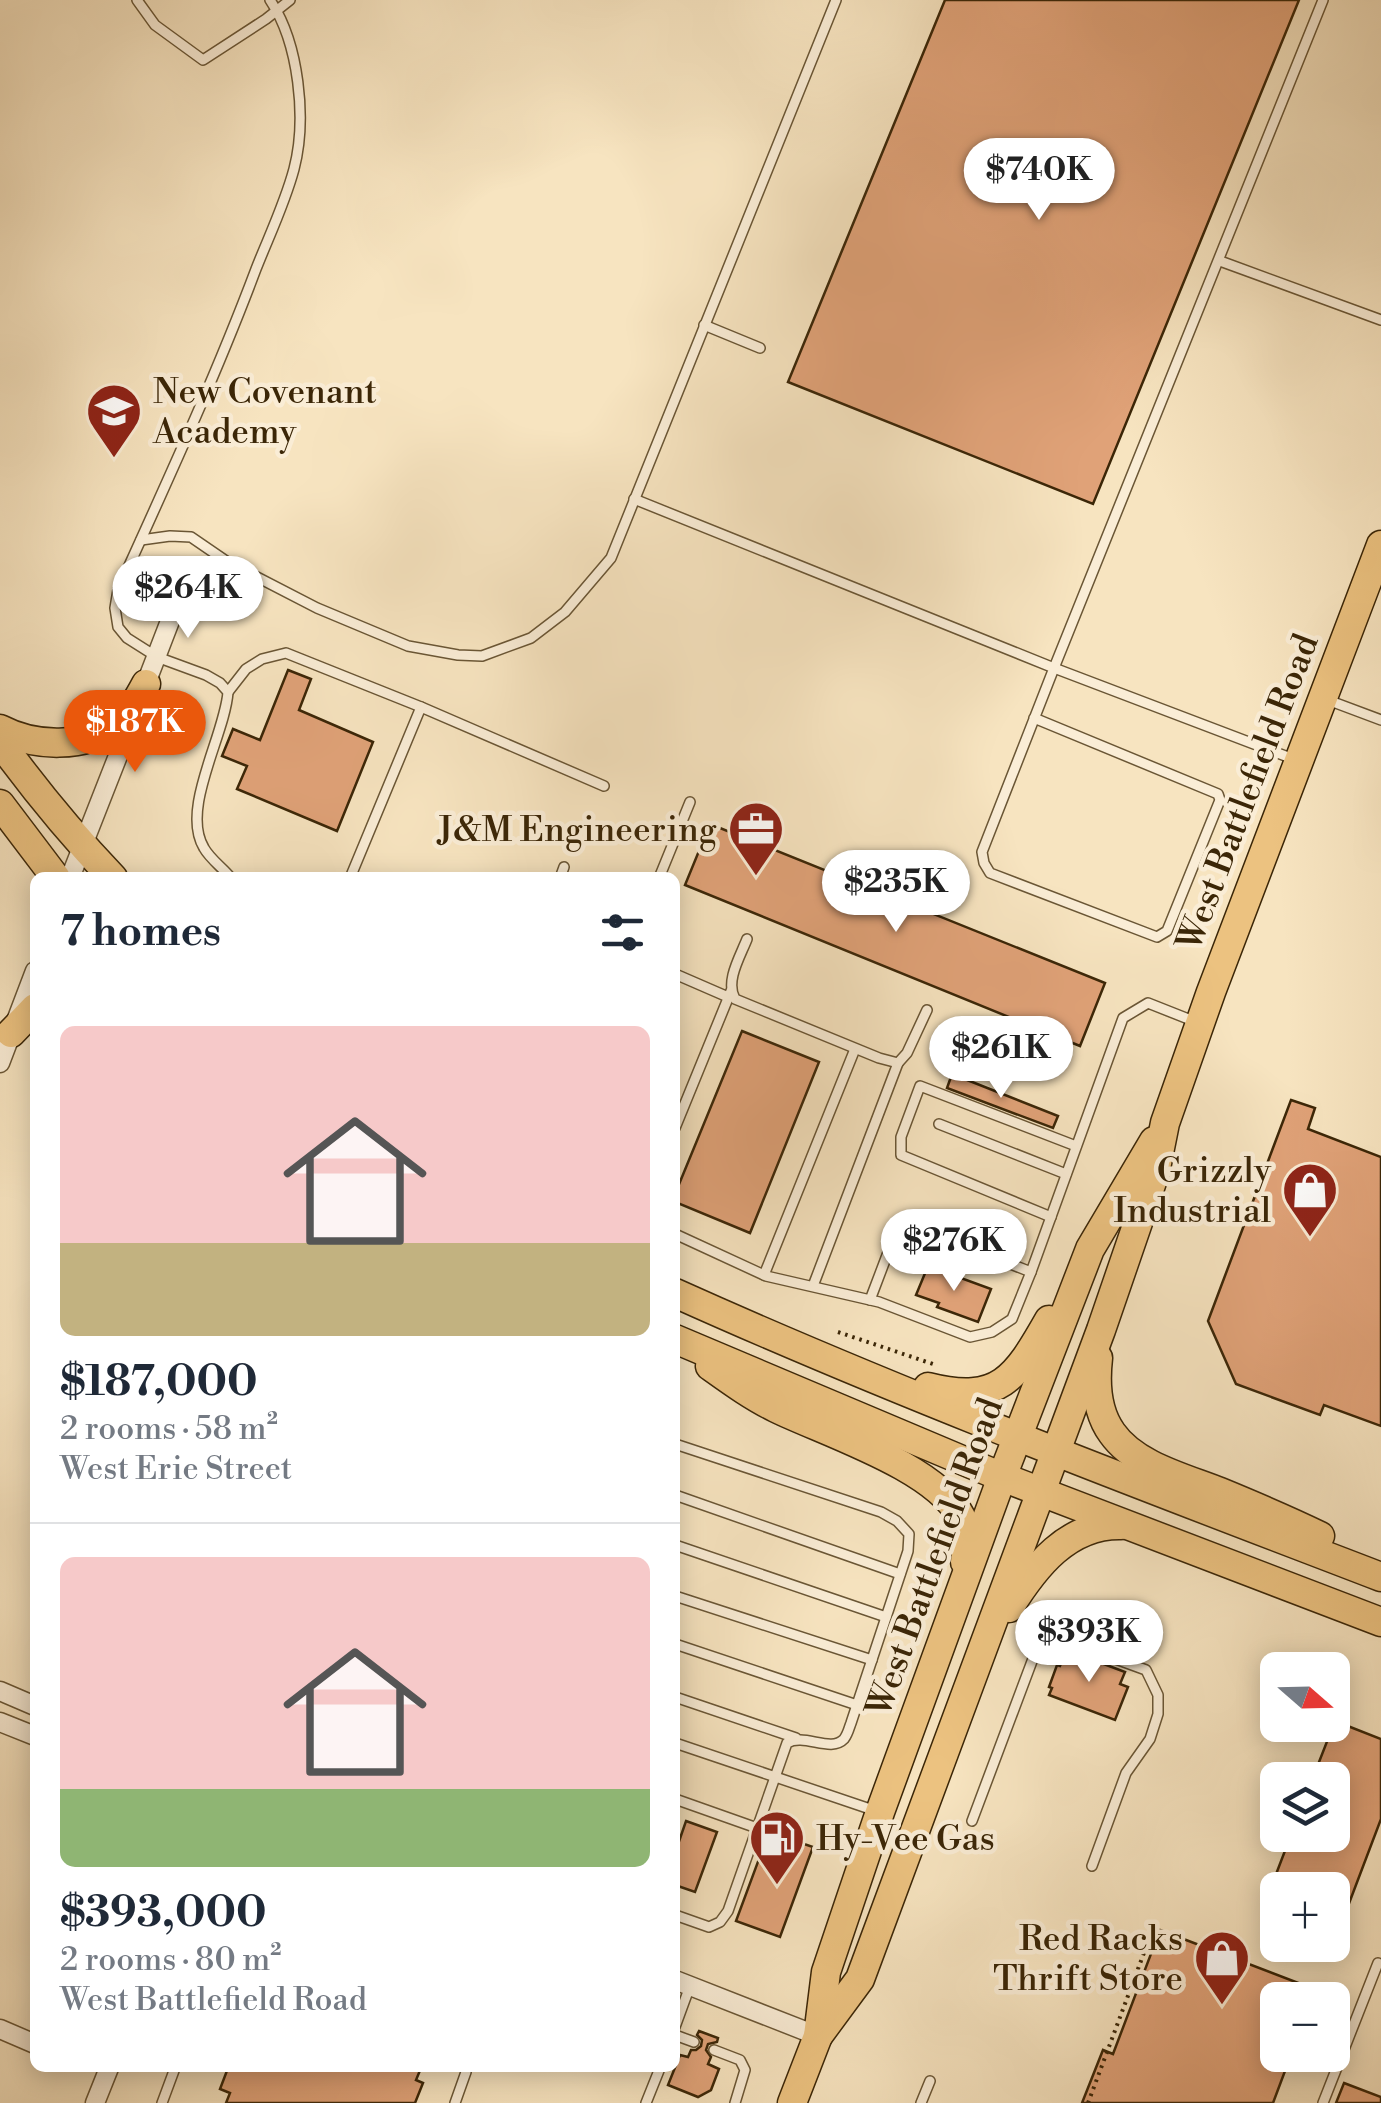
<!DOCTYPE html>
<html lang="en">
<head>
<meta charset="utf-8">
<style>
	:root { --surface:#fff; --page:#f6f6f7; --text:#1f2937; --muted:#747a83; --line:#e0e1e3; --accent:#ea580c }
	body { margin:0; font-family:"Libre Bodoni",serif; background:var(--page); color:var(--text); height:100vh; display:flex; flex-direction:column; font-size:38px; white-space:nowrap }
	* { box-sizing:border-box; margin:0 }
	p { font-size:32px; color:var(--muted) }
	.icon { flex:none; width:55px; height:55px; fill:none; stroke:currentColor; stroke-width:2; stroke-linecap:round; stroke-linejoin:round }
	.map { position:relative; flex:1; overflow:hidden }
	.details { position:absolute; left:30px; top:872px; width:650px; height:1200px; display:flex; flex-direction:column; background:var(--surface); border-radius:15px; box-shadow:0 5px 25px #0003 }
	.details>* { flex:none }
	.needle { width:65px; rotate:110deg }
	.fabs { position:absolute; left:1260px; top:1652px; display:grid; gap:20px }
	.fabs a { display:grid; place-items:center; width:90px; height:90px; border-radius:15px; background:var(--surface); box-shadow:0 5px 25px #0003; font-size:50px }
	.price { position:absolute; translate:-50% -85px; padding:0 22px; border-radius:35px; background:#fff; color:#222; font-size:32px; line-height:65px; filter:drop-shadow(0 2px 5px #0008) }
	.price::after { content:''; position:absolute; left:50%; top:60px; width:30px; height:22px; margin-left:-15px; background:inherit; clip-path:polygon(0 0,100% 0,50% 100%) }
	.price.on { background:var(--accent); color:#fff }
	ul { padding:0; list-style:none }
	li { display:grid; align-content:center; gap:20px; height:530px; padding:0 30px }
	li+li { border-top:2px solid var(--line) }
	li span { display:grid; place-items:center; height:310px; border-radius:15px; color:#555 }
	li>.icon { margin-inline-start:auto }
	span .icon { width:180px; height:180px; fill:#fffc; stroke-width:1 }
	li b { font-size:42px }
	h2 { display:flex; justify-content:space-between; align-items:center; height:120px; padding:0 30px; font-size:42px }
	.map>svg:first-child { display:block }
</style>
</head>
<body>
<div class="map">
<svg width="1381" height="2103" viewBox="0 0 1381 2103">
	<rect width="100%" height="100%" fill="#f7e4c0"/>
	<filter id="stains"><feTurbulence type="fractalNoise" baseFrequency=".002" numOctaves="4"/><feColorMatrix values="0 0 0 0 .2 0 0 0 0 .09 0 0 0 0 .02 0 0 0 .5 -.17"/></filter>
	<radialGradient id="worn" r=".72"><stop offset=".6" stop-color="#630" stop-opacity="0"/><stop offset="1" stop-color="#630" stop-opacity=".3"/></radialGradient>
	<g fill="#e0a278" stroke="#3b2607" stroke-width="2.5">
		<polygon points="945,0 1299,0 1093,504 788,382"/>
		<polygon points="288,670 311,679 299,710 373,742 337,831 237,789 247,766 222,756 233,729 260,740"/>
		<polygon points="710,824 1105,983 1080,1046 685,885"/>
		<polygon points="742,1031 819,1062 750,1233 675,1202 675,1194"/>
		<polygon points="952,1074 1058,1116 1053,1128 947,1088"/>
		<polygon points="1291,1100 1315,1108 1308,1129 1381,1157 1381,1426 1324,1405 1320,1415 1236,1384 1208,1321"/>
		<polygon points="928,1266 991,1289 978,1322 937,1307 939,1303 916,1295"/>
		<polygon points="1072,1652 1125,1672 1120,1684 1128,1687 1115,1720 1049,1695 1052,1688 1049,1687 1057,1665 1060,1666 1065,1653 1071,1655"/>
		<polygon points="1335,1721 1381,1739 1381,1819 1334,1943 1332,1890 1270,1890 1291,1835 1332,1835 1332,1780 1312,1780"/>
		<polygon points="686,1821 717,1832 695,1892 675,1885 675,1853"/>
		<polygon points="769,1832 813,1847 780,1937 736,1921"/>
		<polygon points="1160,1930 1340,1999 1278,2000 1278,2055 1291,2055 1273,2103 1082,2103 1103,2050 1113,2054"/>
		<polygon points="699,2031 718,2038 717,2042 708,2044 706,2050 711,2057 708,2064 719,2069 711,2090 698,2097 668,2085 680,2055 688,2057 691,2050 696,2050 701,2046 702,2040 697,2035"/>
		<polygon points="228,2068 421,2068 416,2080 423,2083 415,2103 226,2103 230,2093 220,2089"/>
		<polygon points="1344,2083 1381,2097 1381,2103 1336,2103"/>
	</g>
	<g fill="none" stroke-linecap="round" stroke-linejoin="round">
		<g stroke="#6a5635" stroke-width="12">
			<g id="service">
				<polyline points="137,0 155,25 203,60 266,19 290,0"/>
				<polyline points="1220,261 1381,320"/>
				<polyline points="704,325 760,348"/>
				<polyline points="634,499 1054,668 982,852 984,863 990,873 1157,937 1167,931 1220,800 1218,794 1034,718"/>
				<polyline points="141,540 170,536 191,537 226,561 317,608 408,646 458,655 482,656 531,638 565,612 611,558 836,0"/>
				<polyline points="228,692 246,669 262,659 286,653 421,707"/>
				<polyline points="1325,699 1381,720"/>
				<polyline points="1296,760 1054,668 1323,0"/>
				<path d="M231,878C223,868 210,859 204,848C180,809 225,735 228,692L220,683L206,675L157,657L127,638L118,627L115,608L118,590C166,484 215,378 256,269C269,236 285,203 294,169C307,119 299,43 270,0"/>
				<polyline points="350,878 421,707 604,786"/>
				<polyline points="560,878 564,867"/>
				<polyline points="659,878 690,802"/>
				<path d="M747,939C740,957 725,981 735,999L879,1058L898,1063L907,1053L927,1010"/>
				<polyline points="675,974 728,997"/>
				<polyline points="939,1124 1066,1174"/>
				<polyline points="675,1128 731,991"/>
				<polyline points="1051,1217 901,1155 901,1137 920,1086 1076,1146"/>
				<polyline points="675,1234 766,1276 879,1302 970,1337 992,1332 1012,1319 1031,1272 1123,1018 1148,1003 1196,1022"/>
				<polyline points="764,1275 855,1049"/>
				<polyline points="813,1286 898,1063"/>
				<polyline points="870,1300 900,1221 1031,1272"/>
				<path d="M675,1444L881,1512L897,1521L909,1534L908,1551L851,1723C849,1728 848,1734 844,1739C831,1753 804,1733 787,1743L728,1911L720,1922L709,1927L675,1915"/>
				<polyline points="675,1495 900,1574"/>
				<polyline points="675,1545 886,1617"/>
				<polyline points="675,1596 872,1660"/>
				<polyline points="675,1644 857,1705"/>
				<polyline points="675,1697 796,1738"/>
				<polyline points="675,1743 876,1811"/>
				<polyline points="675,1799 757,1828"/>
				<polyline points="972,1821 1040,1640 1053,1636 1146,1670 1158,1695 1158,1714 1150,1739 1126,1773 1092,1866"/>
				<polyline points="675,2027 690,1986"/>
				<polyline points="675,2035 694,2042"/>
				<polyline points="714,2050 740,2060 745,2070 735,2103"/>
				<polyline points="162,2103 175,2068"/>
				<polyline points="455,2103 466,2072 465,2068"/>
				<polyline points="646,2103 660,2068"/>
				<polyline points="921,2103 930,2081"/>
				<polyline points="1323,2103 1378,1963"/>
			</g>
		</g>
		<g stroke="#6a5635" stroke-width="21">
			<g id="minor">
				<polyline points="143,691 175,608"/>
				<polyline points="70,878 134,715"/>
				<polyline points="0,1063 35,971"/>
				<polyline points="0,1691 35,1706"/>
				<polyline points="0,1722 35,1736"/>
				<polyline points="675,1980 818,2036"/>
				<polyline points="0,2029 35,2044"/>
				<polyline points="95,2103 109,2068"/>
			</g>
		</g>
		<g stroke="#3b2607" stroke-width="31">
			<g id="primary">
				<path d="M0,729C34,747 85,749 117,724C130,713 138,699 146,684"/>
				<path d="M0,742C35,790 72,835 113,878"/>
				<polyline points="0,804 56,878"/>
				<polyline points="11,1033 35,1008"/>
				<path d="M675,1293C906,1397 1144,1486 1381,1577"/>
				<polyline points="675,1339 1002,1477 1381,1622"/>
				<path d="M1098,1358C1095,1384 1096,1411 1112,1433C1135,1466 1185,1478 1220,1492C1254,1506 1287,1520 1320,1536"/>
				<path d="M710,1366C731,1381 753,1397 776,1408C825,1432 936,1467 961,1517C968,1531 967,1547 965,1562"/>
				<path d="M928,1387C999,1405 1016,1378 1049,1320"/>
				<path d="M1009,1608C1035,1566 1068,1524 1121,1525"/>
				<polyline points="818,2036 860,1979 1101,1330 1155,1173 1165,1123 1211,992 1381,545"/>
				<polyline points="792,2103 818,2036 826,1972 880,1812 1002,1477 1090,1249 1154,1141"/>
			</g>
		</g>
		<g stroke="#3b2607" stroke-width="4" stroke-dasharray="2.5 5" stroke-linecap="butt">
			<polyline points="838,1332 933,1364"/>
			<polyline points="1088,2103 1154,1926"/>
		</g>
		<use href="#service" stroke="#faedd6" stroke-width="9"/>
		<use href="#minor" stroke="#faedd6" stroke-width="18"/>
		<use href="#primary" stroke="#ecc280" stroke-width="28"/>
	</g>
	<defs>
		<g id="school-pin" transform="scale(2.875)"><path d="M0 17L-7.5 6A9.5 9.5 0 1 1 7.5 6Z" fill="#8f2418" stroke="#faedd6"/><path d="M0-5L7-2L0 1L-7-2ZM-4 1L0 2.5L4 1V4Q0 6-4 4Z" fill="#fff"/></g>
		<g id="office-pin" transform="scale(2.875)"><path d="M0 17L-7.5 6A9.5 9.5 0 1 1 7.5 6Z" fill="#8f2418" stroke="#faedd6"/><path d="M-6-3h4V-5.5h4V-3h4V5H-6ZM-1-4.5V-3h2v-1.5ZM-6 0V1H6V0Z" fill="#fff"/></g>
		<g id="shop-pin" transform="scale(2.875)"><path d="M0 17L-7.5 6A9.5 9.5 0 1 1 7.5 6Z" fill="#8f2418" stroke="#faedd6"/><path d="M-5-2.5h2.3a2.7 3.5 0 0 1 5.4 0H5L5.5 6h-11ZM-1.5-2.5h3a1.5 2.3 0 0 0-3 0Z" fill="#fff"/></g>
		<g id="fuel-pin" transform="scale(2.875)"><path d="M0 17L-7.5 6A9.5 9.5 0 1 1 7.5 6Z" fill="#8f2418" stroke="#faedd6"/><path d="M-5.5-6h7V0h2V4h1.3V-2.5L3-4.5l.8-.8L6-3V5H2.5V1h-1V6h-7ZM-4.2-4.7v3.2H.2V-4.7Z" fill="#fff"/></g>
	</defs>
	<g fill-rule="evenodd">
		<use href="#school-pin" x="114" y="411"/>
		<use href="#office-pin" x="756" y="829"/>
		<use href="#shop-pin" x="1310" y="1190"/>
		<use href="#fuel-pin" x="777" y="1838"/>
		<use href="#shop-pin" x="1222" y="1958"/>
	</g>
	<g text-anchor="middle" stroke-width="9" stroke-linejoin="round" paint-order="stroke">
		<g font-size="35" fill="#3b2607" stroke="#faedd6" text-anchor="end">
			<text x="153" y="403" text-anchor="start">New Covenant<tspan x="153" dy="40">Academy</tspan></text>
			<text x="717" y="841">J&amp;M Engineering</text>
			<text x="1271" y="1182">Grizzly<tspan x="1271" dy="40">Industrial</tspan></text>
			<text x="816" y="1850" text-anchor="start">Hy-Vee Gas</text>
			<text x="1183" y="1950">Red Racks<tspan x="1183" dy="40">Thrift Store</tspan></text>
		</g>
		<g font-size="35" fill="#3b2607" stroke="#faedd6">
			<text transform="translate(1247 792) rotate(-69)" y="12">West Battlefield Road</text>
			<text transform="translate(934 1557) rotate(-70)" y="12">West Battlefield Road</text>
		</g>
	</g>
	<rect width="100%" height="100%" filter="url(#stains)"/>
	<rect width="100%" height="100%" fill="url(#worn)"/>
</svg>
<div class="fabs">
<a><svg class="needle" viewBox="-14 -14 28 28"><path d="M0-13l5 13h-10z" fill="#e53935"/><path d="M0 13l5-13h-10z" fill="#747a83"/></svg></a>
<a><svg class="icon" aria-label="layers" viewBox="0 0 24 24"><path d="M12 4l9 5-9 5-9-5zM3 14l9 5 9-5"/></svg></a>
<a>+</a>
<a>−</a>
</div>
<b class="price" style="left:1039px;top:223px">$740K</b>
<b class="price" style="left:188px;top:641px">$264K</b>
<b class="price on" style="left:135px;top:775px">$187K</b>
<b class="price" style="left:896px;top:935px">$235K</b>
<b class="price" style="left:1001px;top:1101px">$261K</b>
<b class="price" style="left:954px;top:1294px">$276K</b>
<b class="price" style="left:1089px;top:1685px">$393K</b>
<section class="details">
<h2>7 homes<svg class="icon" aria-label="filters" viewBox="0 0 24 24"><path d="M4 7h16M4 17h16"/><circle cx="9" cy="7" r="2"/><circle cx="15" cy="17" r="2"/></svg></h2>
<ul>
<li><span style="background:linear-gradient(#f6c9c9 70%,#c2b280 0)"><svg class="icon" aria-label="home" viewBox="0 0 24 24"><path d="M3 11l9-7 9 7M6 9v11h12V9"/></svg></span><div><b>$187,000</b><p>2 rooms · 58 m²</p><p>West Erie Street</p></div></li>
<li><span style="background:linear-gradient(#f6c9c9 75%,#8fb573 0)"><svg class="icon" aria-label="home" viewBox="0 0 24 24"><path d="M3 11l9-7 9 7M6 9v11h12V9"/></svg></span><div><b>$393,000</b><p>2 rooms · 80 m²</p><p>West Battlefield Road</p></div></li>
</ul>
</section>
</div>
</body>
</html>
